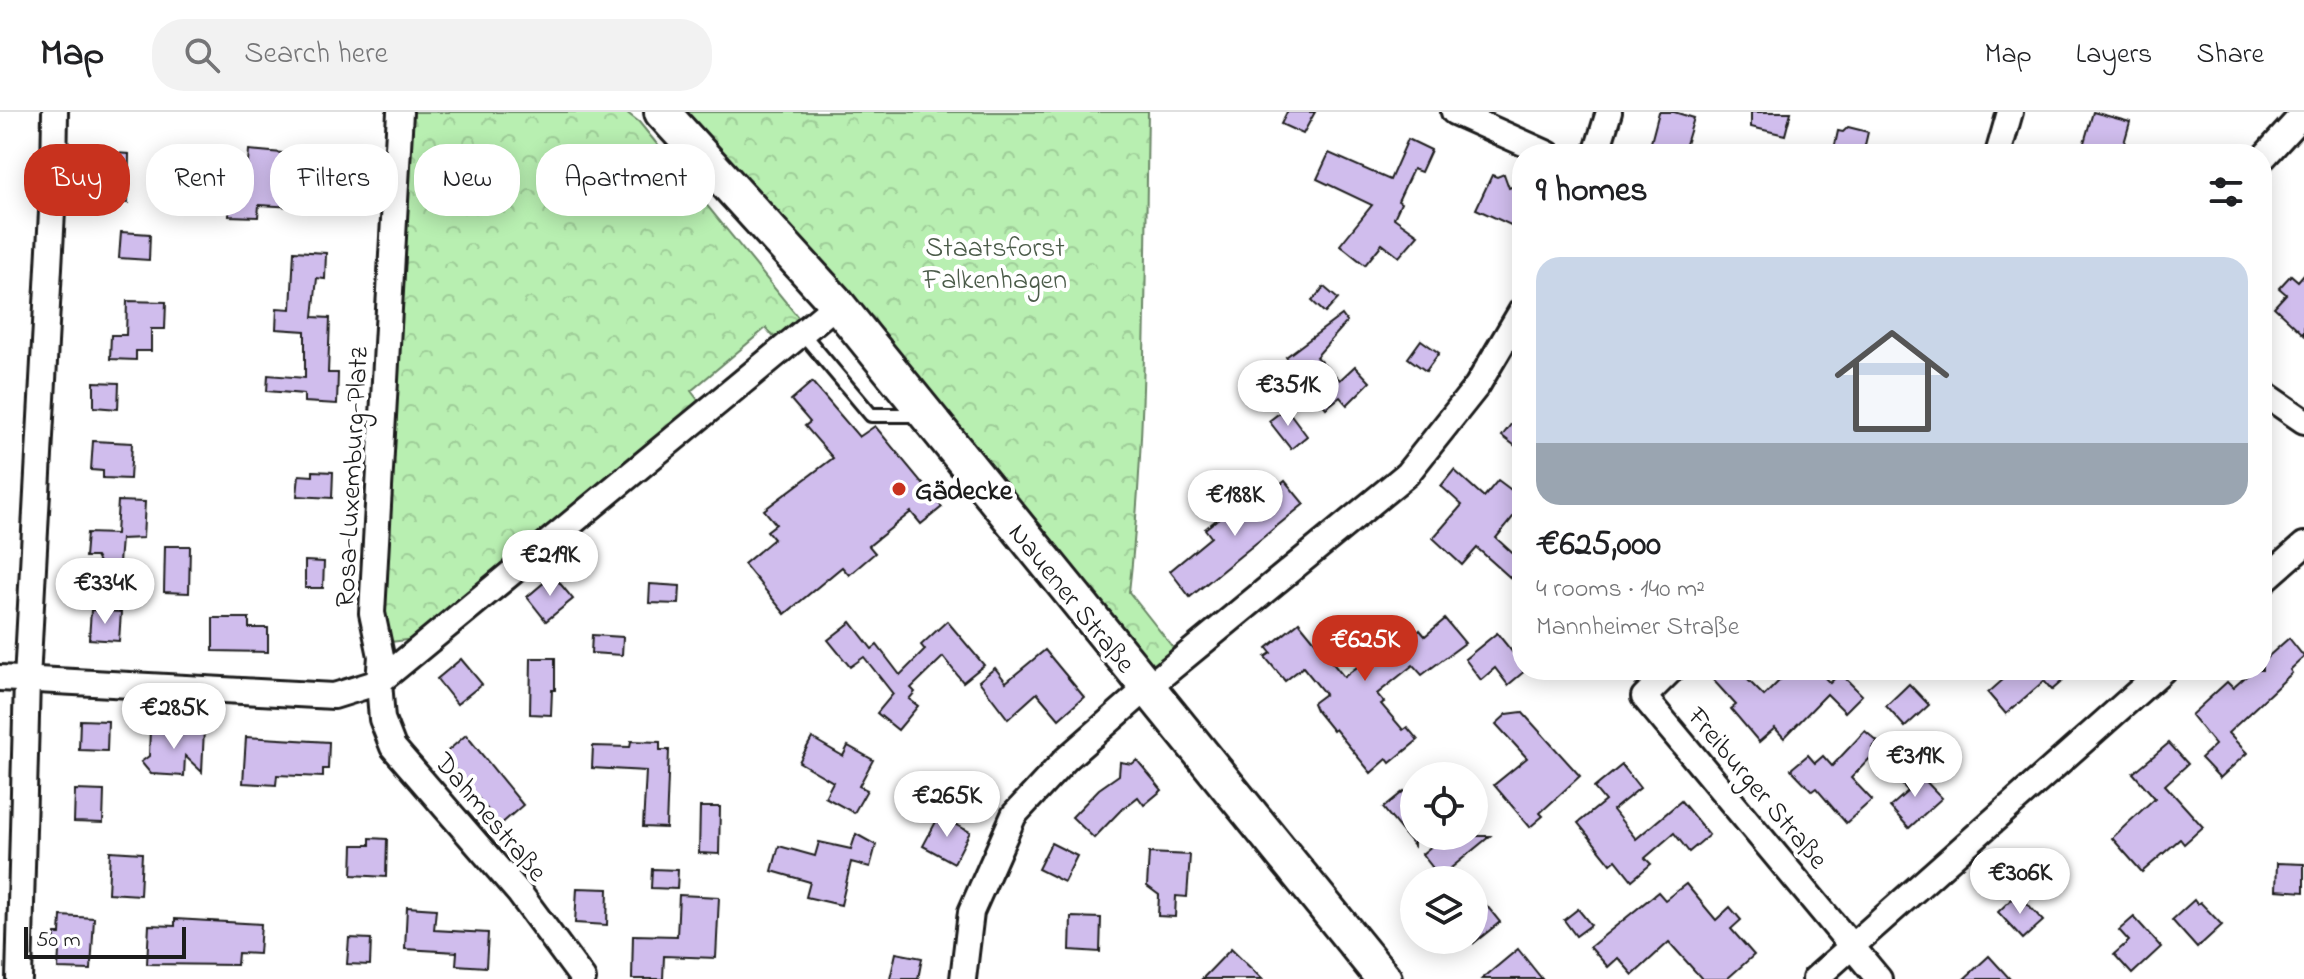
<!DOCTYPE html>
<html lang="en">
<head>
<meta charset="utf-8">
<style>
	:root { --surface:#fff; --page:#f2f2f2; --text:#202124; --muted:#757577; --line:#e0e0e0; --accent:#c8321e }
	body { margin:0; font-family:"Indie Flower",sans-serif; background:var(--page); color:var(--text); height:100vh; display:flex; flex-direction:column; font-size:30px; white-space:nowrap }
	* { box-sizing:border-box; margin:0 }
	p { font-size:26px; color:var(--muted) }
	.icon { flex:none; width:44px; height:44px; fill:none; stroke:currentColor; stroke-width:2; stroke-linecap:round; stroke-linejoin:round }
	.map { position:relative; flex:1; overflow:hidden }
	.drawer { position:absolute; left:1512px; top:32px; width:760px; height:536px; display:flex; flex-direction:column; background:var(--surface); border-radius:32px; box-shadow:0 4px 20px #0003 }
	.drawer>* { flex:none }
	.banner { position:absolute; left:24px; top:32px; width:760px; height:72px; display:flex; gap:16px }
	.tools { position:absolute; left:1400px; top:650px; display:grid; gap:16px }
	.tools a { display:grid; place-items:center; width:88px; height:88px; border-radius:50%; background:var(--surface); box-shadow:0 4px 20px #0003; font-size:40px }
	.scale { position:absolute; left:24px; bottom:20px; width:162px; box-sizing:border-box; padding-left:8px; border:4px solid #1c1c1c; border-top:0; font-size:22px; line-height:28px; white-space:nowrap; color:#1c1c1c; -webkit-text-stroke:6px #fff; paint-order:stroke }
	.price { position:absolute; translate:-50% -68px; padding:0 18px; border-radius:28px; background:#fff; color:#222; font-size:26px; line-height:52px; filter:drop-shadow(0 2px 4px #0008) }
	.price::after { content:''; position:absolute; left:50%; top:48px; width:24px; height:18px; margin-left:-12px; background:inherit; clip-path:polygon(0 0,100% 0,50% 100%) }
	.price.selected { background:var(--accent); color:#fff }
	ul { padding:0; list-style:none }
	li { display:grid; align-content:center; gap:16px; height:424px; padding:0 24px }
	li+li { border-top:2px solid var(--line) }
	li span { display:grid; place-items:center; height:248px; border-radius:24px; color:#555 }
	li>.icon { margin-inline-start:auto }
	span .icon { width:144px; height:144px; fill:#fffc; stroke-width:1 }
	li b { font-size:34px }
	h2 { display:flex; justify-content:space-between; align-items:center; height:96px; padding:0 24px; font-size:34px }
	.chip { padding:0 28px; border-radius:32px; background:var(--surface); box-shadow:0 4px 20px #0003; font-size:28px; line-height:72px }
	.chip.selected { background:var(--accent); color:#fff }
	header { display:flex; align-items:center; gap:48px; box-sizing:border-box; height:112px; padding:0 40px; background:var(--surface); border-bottom:2px solid var(--line) }
	header strong { font-size:38px }
	nav { display:flex; gap:44px; margin-inline-start:auto; font-size:28px }
	.search { width:560px; height:72px; background:var(--page); display:flex; align-items:center; gap:20px; box-sizing:border-box; padding:0 28px; border-radius:32px; color:var(--muted); font-size:30px }
	.map>svg:first-child { display:block }
</style>
</head>
<body>
<header>
<strong>Map</strong>
<div class="search"><svg class="icon" aria-label="search" viewBox="0 0 24 24"><circle cx="10" cy="10" r="6"/><path d="M15 15l6 6"/></svg>Search here</div>
<nav><a>Map</a><a>Layers</a><a>Share</a></nav>
</header>
<div class="map">
<svg width="2304" height="867" viewBox="0 0 2304 867">
	<defs>
		<pattern id="forest-crowns" width="20" height="18" patternUnits="userSpaceOnUse" patternTransform="scale(2)"><rect width="20" height="18" fill="#b8efb1"/><path d="M2 6a3 3 0 1 1 6 0M12 15a3 3 0 1 1 6 0" fill="none" stroke="#9ecc98"/></pattern>
	</defs>
	<rect width="100%" height="100%" fill="#fff"/>
	<filter id="ink" filterUnits="userSpaceOnUse"><feTurbulence type="fractalNoise" baseFrequency=".0125" numOctaves="2"/><feDisplacementMap in="SourceGraphic" scale="16" xChannelSelector="R" yChannelSelector="G"/><feConvolveMatrix kernelMatrix="1 2 1 2 8 2 1 2 1" color-interpolation-filters="sRGB"/></filter>
	<g filter="url(#ink)">
		<g fill="url(#forest-crowns)" stroke="#6a8666" stroke-width="2">
			<polygon points="408,0 626,0 639,10 802,210 778,230 766,216 691,279 701,292 414,527 391,530 377,515"/>
			<path d="M662,0H1148C1145,160 1147,321 1129,480L1182,547L1147,576Z"/>
		</g>
		<g fill="#d0bded" stroke="#1c1c1c" stroke-width="2">
			<polygon points="1287,0 1315,0 1303,22 1281,12"/>
			<polygon points="1659,0 1674,0 1694,6 1683,42 1664,42 1649,38"/>
			<polygon points="1751,0 1791,0 1785,23 1751,15"/>
			<polygon points="2093,0 2130,10 2121,42 2083,34"/>
			<polygon points="1848,15 1868,20 1863,42 1833,42 1838,19 1843,20"/>
			<polygon points="1408,27 1431,38 1421,60 1413,57 1398,89 1401,91 1394,106 1418,123 1399,145 1382,132 1365,153 1340,133 1372,93 1317,67 1329,41 1390,68"/>
			<polygon points="249,38 293,42 291,76 298,77 295,95 259,93 258,105 229,104 230,87 245,88"/>
			<polygon points="100,40 129,42 128,91 98,90"/>
			<polygon points="1504,62 1509,76 1522,71 1522,100 1515,115 1476,97 1492,63 1497,65"/>
			<polygon points="121,120 150,122 149,148 119,146"/>
			<polygon points="294,139 326,141 325,167 317,166 313,205 330,206 328,261 338,261 337,292 304,290 304,282 267,279 268,263 305,266 305,219 276,217 277,196 291,197"/>
			<polygon points="2304,162 2304,223 2274,195 2286,182 2279,176 2291,163 2298,169"/>
			<polygon points="1324,175 1338,187 1325,201 1312,189"/>
			<polygon points="127,189 166,190 165,217 151,217 151,239 136,239 136,248 110,247 111,223 126,223"/>
			<polygon points="1342,203 1347,210 1316,245 1340,268 1355,254 1370,270 1347,293 1340,285 1326,296 1286,245"/>
			<polygon points="1421,228 1439,241 1426,259 1408,246"/>
			<polygon points="94,270 119,271 118,297 94,295"/>
			<polygon points="812,270 859,325 875,314 942,395 921,412 911,400 869,434 875,441 849,463 842,455 785,502 744,452 774,427 767,419 776,412 764,398 833,346 805,314 810,310 791,288"/>
			<polygon points="1286,296 1307,324 1291,337 1269,309"/>
			<polygon points="1522,298 1522,339 1502,324"/>
			<polygon points="93,329 132,331 130,367 103,366 103,359 91,358"/>
			<polygon points="1454,358 1484,385 1498,368 1522,386 1522,394 1496,426 1522,450 1522,459 1514,469 1477,436 1462,453 1433,426 1462,393 1441,374"/>
			<polygon points="313,359 333,360 332,386 297,384 299,363 313,364"/>
			<polygon points="1285,369 1304,392 1190,485 1170,459 1211,425 1205,417 1229,398 1237,408"/>
			<polygon points="118,389 145,390 143,426 121,427 119,451 109,451 104,459 96,445 85,445 87,421 116,422"/>
			<polygon points="165,434 190,434 189,481 164,480"/>
			<polygon points="305,449 324,450 323,476 305,476"/>
			<polygon points="553,463 573,487 546,509 527,485"/>
			<polygon points="650,472 680,474 679,492 649,491"/>
			<polygon points="91,498 121,500 119,529 89,527"/>
			<polygon points="213,506 249,506 249,516 268,516 268,540 213,539"/>
			<polygon points="1395,506 1411,526 1420,518 1425,524 1445,507 1465,531 1422,563 1413,553 1377,582 1384,590 1381,592 1403,618 1407,615 1418,628 1390,651 1387,647 1371,661 1335,617 1333,619 1316,598 1313,591 1325,582 1303,555 1285,569 1265,545 1271,541 1267,536 1299,510 1344,565 1370,545 1359,532 1385,510 1387,513"/>
			<polygon points="947,509 984,553 963,570 943,545 911,576 915,580 909,587 918,594 898,618 877,601 893,582 864,545 850,555 828,528 851,510 872,537 877,533 900,563 925,538 921,533"/>
			<polygon points="1497,521 1522,552 1522,558 1526,558 1508,573 1495,556 1481,568 1465,547"/>
			<polygon points="592,523 623,525 622,543 591,541"/>
			<polygon points="2289,526 2304,545 2290,558 2292,561 2228,621 2247,641 2220,666 2201,646 2215,633 2191,603 2227,570 2233,576 2253,558 2262,558 2262,550"/>
			<polygon points="1045,538 1084,585 1059,607 1037,581 1008,607 979,569 995,556 1006,570"/>
			<polygon points="531,546 555,546 555,578 552,578 551,603 530,602"/>
			<polygon points="461,547 482,572 457,592 437,567"/>
			<polygon points="1704,558 1738,558 1764,584 1790,558 1817,558 1830,571 1840,561 1862,583 1845,600 1827,582 1784,626 1775,616 1759,630 1731,597 1736,593"/>
			<polygon points="2014,558 2075,558 2052,578 2044,569 2006,602 1988,581"/>
			<polygon points="1909,572 1929,593 1905,615 1886,594"/>
			<polygon points="1522,600 1580,664 1540,701 1543,704 1530,715 1494,673 1527,646 1496,612 1507,602"/>
			<polygon points="80,608 108,609 107,639 79,638"/>
			<polygon points="150,616 204,617 202,660 185,644 184,664 151,662 141,650 149,644"/>
			<polygon points="1865,619 1878,630 1872,636 1876,640 1851,666 1872,688 1846,711 1816,676 1812,679 1791,657 1808,643 1815,651 1823,644 1832,654"/>
			<polygon points="466,623 523,693 500,713 443,643"/>
			<polygon points="246,625 329,630 328,657 323,657 323,665 277,663 276,673 243,671"/>
			<polygon points="812,626 843,644 848,634 873,648 859,674 867,678 854,701 825,685 833,670 799,650"/>
			<polygon points="631,629 660,630 660,638 669,638 666,716 643,715 646,659 592,656 593,634 630,635"/>
			<polygon points="2169,631 2188,652 2165,673 2203,715 2184,732 2180,727 2142,760 2112,726 2155,686 2133,661"/>
			<polygon points="1137,648 1162,678 1144,693 1138,685 1120,699 1094,726 1072,705 1099,677 1119,663 1120,650 1132,652"/>
			<polygon points="1622,653 1640,676 1613,698 1636,727 1681,689 1709,723 1689,740 1674,721 1645,746 1651,752 1632,768 1616,748 1611,752 1578,711 1605,689 1594,676"/>
			<polygon points="1914,657 1942,686 1909,716 1890,695 1908,679 1899,669"/>
			<polygon points="75,678 104,679 103,711 74,710"/>
			<polygon points="1404,679 1414,691 1414,734 1383,696"/>
			<polygon points="700,695 720,695 719,742 699,741"/>
			<polygon points="939,704 970,720 954,751 923,734"/>
			<polygon points="856,722 876,733 870,755 851,750 841,793 806,785 810,770 772,759 779,734 815,744 819,730 851,737"/>
			<polygon points="1444,724 1490,724 1440,765 1422,742"/>
			<polygon points="370,726 387,727 386,765 352,763 353,733 370,733"/>
			<polygon points="1051,731 1077,744 1064,770 1038,757"/>
			<polygon points="110,739 142,741 140,783 108,781"/>
			<polygon points="1149,741 1190,743 1187,785 1176,784 1175,805 1158,804 1159,783 1147,774"/>
			<polygon points="2277,751 2304,752 2304,780 2276,778"/>
			<polygon points="652,757 678,758 677,777 651,776"/>
			<polygon points="1686,772 1716,808 1730,795 1741,808 1731,817 1754,843 1727,867 1702,867 1669,830 1633,863 1618,846 1608,855 1590,835 1658,780 1665,788"/>
			<polygon points="577,776 608,777 607,813 575,811"/>
			<polygon points="1474,778 1500,810 1474,831"/>
			<polygon points="2018,781 2043,809 2023,827 1998,800"/>
			<polygon points="679,783 719,785 716,846 664,844 663,867 632,867 633,823 677,824"/>
			<polygon points="2194,788 2197,792 2200,790 2222,813 2197,836 2172,808"/>
			<polygon points="407,795 436,797 434,818 488,821 486,855 456,853 457,840 405,837"/>
			<polygon points="1578,797 1591,813 1576,824 1564,808"/>
			<polygon points="61,804 94,806 91,858 58,857 59,839 54,838 55,822 60,822"/>
			<polygon points="1071,805 1101,806 1100,840 1070,838"/>
			<polygon points="2134,805 2161,835 2132,862 2114,842 2129,829 2119,818"/>
			<polygon points="175,807 261,812 259,842 238,841 237,853 147,852 149,813 175,814"/>
			<polygon points="349,826 371,827 370,853 347,852"/>
			<polygon points="1231,837 1262,867 1202,867"/>
			<polygon points="1518,837 1542,867 1482,867"/>
			<polygon points="896,841 922,846 918,867 890,867"/>
			<polygon points="1989,844 2010,867 1964,867"/>
		</g>
		<g fill="none" stroke-linecap="round" stroke-linejoin="round">
			<g stroke="#1c1c1c" stroke-width="18">
				<polyline id="service" points="803,222 871,303 919,303"/>
			</g>
			<g stroke="#1c1c1c" stroke-width="30">
				<g id="minor">
					<polyline points="400,0 372,501 381,544 379,570 837,192"/>
					<polyline points="1454,0 1548,42"/>
					<polyline points="1596,42 1609,0"/>
					<polyline points="1998,42 2010,0"/>
					<polyline points="2262,47 2304,1"/>
					<polyline points="2262,280 2304,309"/>
					<polyline points="2262,470 2304,433"/>
					<polyline points="1671,558 1644,585 1879,867"/>
					<polyline points="0,566 334,584 379,570 382,607 393,635 520,782 583,867"/>
					<polyline points="19,867 27,568 54,62 55,0"/>
					<polyline points="963,867 971,800 1014,703 1066,647 1147,576 1407,362 1477,274 1522,198"/>
					<polyline points="1815,867 2163,558"/>
				</g>
			</g>
			<g stroke="#1c1c1c" stroke-width="40">
				<polyline id="secondary" points="662,0 837,192 1384,867"/>
			</g>
			<use href="#service" stroke="#fff" stroke-width="12"/>
			<use href="#minor" stroke="#fff" stroke-width="24"/>
			<use href="#secondary" stroke="#fff" stroke-width="34"/>
		</g>
	</g>
	<circle fill="#c8321e" stroke="#fff" stroke-width="3" cx="899" cy="377" r="8"/>
	<g text-anchor="middle" stroke-width="8" stroke-linejoin="round" paint-order="stroke">
		<g font-size="28" fill="#4b5b49" stroke="#fff">
			<text x="995" y="144">Staatsforst<tspan x="995" dy="32">Falkenhagen</tspan></text>
		</g>
		<g font-size="28" fill="#1c1c1c" stroke="#fff">
			<text transform="translate(350 365) rotate(-87)" y="10">Rosa-Luxemburg-Platz</text>
			<text transform="translate(1073 485) rotate(51)" y="10">Nauener Straße</text>
			<text transform="translate(1759 675) rotate(50)" y="10">Freiburger Straße</text>
			<text transform="translate(492 704) rotate(50)" y="10">Dahmestraße</text>
		</g>
		<g font-size="28" font-weight="bold" fill="#1c1c1c" stroke="#fff" text-anchor="start">
			<text x="915" y="387">Gädecke</text>
		</g>
	</g>
</svg>
<div class="tools">
<a><svg class="icon" aria-label="locate" viewBox="0 0 24 24"><circle cx="12" cy="12" r="6"/><path d="M12 2v4M12 18v4M2 12h4M18 12h4"/></svg></a>
<a><svg class="icon" aria-label="layers" viewBox="0 0 24 24"><path d="M12 4l9 5-9 5-9-5zM3 14l9 5 9-5"/></svg></a>
</div>
<div class="scale">50 m</div>
<b class="price" style="left:1288px;top:316px">€351K</b>
<b class="price" style="left:1235px;top:426px">€188K</b>
<b class="price" style="left:550px;top:486px">€219K</b>
<b class="price" style="left:105px;top:514px">€334K</b>
<b class="price selected" style="left:1365px;top:571px">€625K</b>
<b class="price" style="left:174px;top:639px">€285K</b>
<b class="price" style="left:1915px;top:687px">€319K</b>
<b class="price" style="left:947px;top:727px">€265K</b>
<b class="price" style="left:2020px;top:804px">€306K</b>
<div class="banner">
<a class="chip selected">Buy</a>
<a class="chip">Rent</a>
<a class="chip">Filters</a>
<a class="chip">New</a>
<a class="chip">Apartment</a>
</div>
<section class="drawer">
<h2>9 homes<svg class="icon" aria-label="filters" viewBox="0 0 24 24"><path d="M4 7h16M4 17h16"/><circle cx="9" cy="7" r="2"/><circle cx="15" cy="17" r="2"/></svg></h2>
<ul>
<li><span style="background:linear-gradient(#c9d6e8 75%,#9aa5b1 0)"><svg class="icon" aria-label="home" viewBox="0 0 24 24"><path d="M3 11l9-7 9 7M6 9v11h12V9"/></svg></span><div><b>€625,000</b><p>4 rooms · 140 m²</p><p>Mannheimer Straße</p></div></li>
</ul>
</section>
</div>
</body>
</html>
